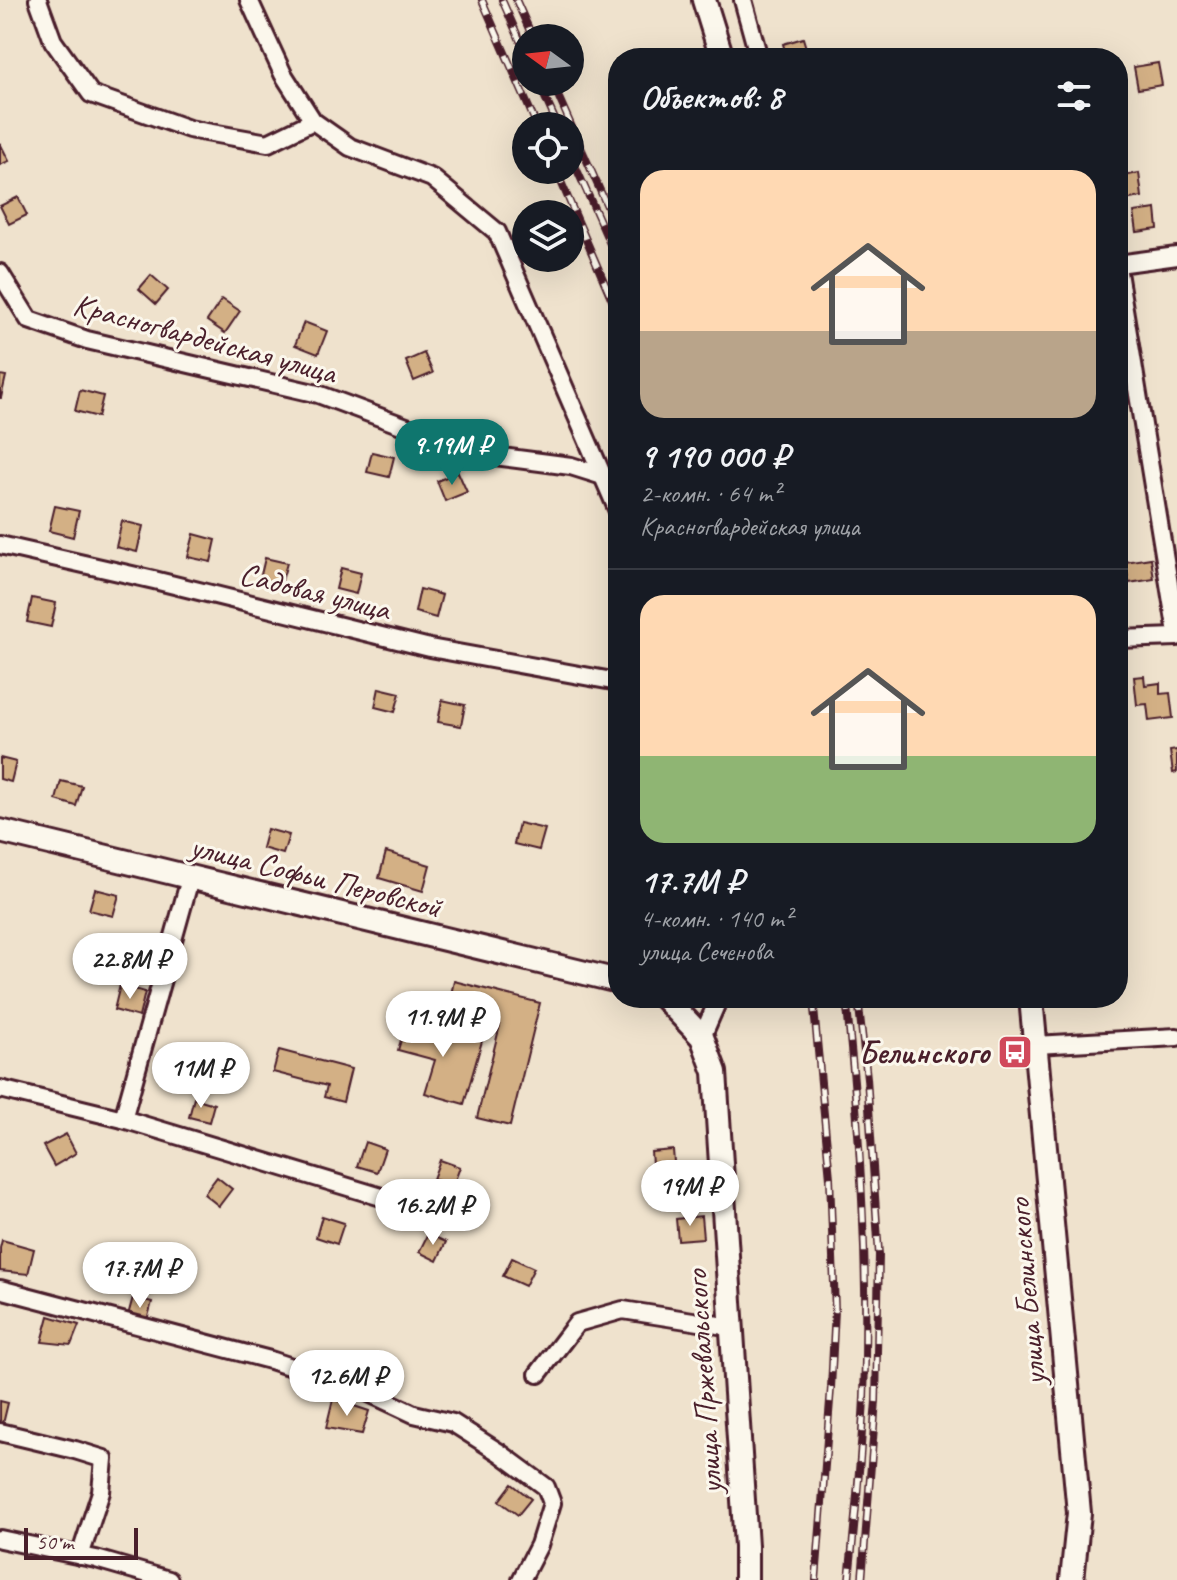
<!DOCTYPE html>
<html lang="ru">
<head>
<meta charset="utf-8">
<style>
	:root { --surface:#171b24; --page:#242831; --text:#f1f3f6; --muted:#9ea1a6; --line:#363941; --accent:#0f766e }
	body { margin:0; font-family:Caveat,sans-serif; background:var(--page); color:var(--text); height:100vh; display:flex; flex-direction:column; font-size:30px; white-space:nowrap }
	* { box-sizing:border-box; margin:0 }
	p { font-size:26px; color:var(--muted) }
	.icon { flex:none; width:44px; height:44px; fill:none; stroke:currentColor; stroke-width:2; stroke-linecap:round; stroke-linejoin:round }
	.map { position:relative; flex:1; overflow:hidden }
	.panel { position:absolute; left:608px; top:48px; width:520px; height:960px; display:flex; flex-direction:column; background:var(--surface); border-radius:32px; box-shadow:0 8px 32px #0002 }
	.panel>* { flex:none }
	.needle { width:52px; rotate:285deg }
	.controls { position:absolute; left:512px; top:24px; display:grid; gap:16px }
	.controls a { display:grid; place-items:center; width:72px; height:72px; border-radius:50%; background:var(--surface); box-shadow:0 8px 32px #0002; font-size:40px }
	.scale { position:absolute; left:24px; bottom:20px; width:114px; box-sizing:border-box; padding-left:8px; border:4px solid #4a1f2b; border-top:0; font-size:22px; line-height:28px; white-space:nowrap; color:#4a1f2b; -webkit-text-stroke:6px #fbf7ec; paint-order:stroke }
	.price { position:absolute; translate:-50% -68px; padding:0 18px; border-radius:28px; background:#fff; color:#222; font-size:26px; line-height:52px; filter:drop-shadow(0 2px 4px #0008) }
	.price::after { content:''; position:absolute; left:50%; top:48px; width:24px; height:18px; margin-left:-12px; background:inherit; clip-path:polygon(0 0,100% 0,50% 100%) }
	.price.on { background:var(--accent); color:#fff }
	ul { padding:0; list-style:none }
	li { display:grid; align-content:center; gap:16px; height:424px; padding:0 32px }
	li+li { border-top:2px solid var(--line) }
	li span { display:grid; place-items:center; height:248px; border-radius:24px; color:#555 }
	li>.icon { margin-inline-start:auto }
	span .icon { width:144px; height:144px; fill:#fffc; stroke-width:1 }
	li b { font-size:34px }
	h2 { display:flex; justify-content:space-between; align-items:center; height:96px; padding:0 32px; font-size:34px }
	.map>svg:first-child { display:block }
</style>
</head>
<body>
<div class="map">
<svg width="1177" height="1580" viewBox="0 0 1177 1580">
	<rect width="100%" height="100%" fill="#efe2cd"/>
	<filter id="ink" filterUnits="userSpaceOnUse"><feTurbulence type="fractalNoise" baseFrequency=".0125" numOctaves="2"/><feDisplacementMap in="SourceGraphic" scale="16" xChannelSelector="R" yChannelSelector="G"/><feConvolveMatrix kernelMatrix="1 2 1 2 8 2 1 2 1" color-interpolation-filters="sRGB"/></filter>
	<g filter="url(#ink)">
		<g fill="#d3b085" stroke="#4a1f2b" stroke-width="2">
			<polygon points="803,38 809,58 787,58 783,44"/>
			<polygon points="1158,63 1162,85 1138,89 1134,67"/>
			<polygon points="0,143 9,161 0,165"/>
			<polygon points="1139,173 1142,197 1118,201 1118,177"/>
			<polygon points="18,197 27,215 9,224 0,206"/>
			<polygon points="1156,209 1158,229 1137,232 1134,212"/>
			<polygon points="151,275 168,290 156,304 139,289"/>
			<polygon points="222,299 240,311 225,333 207,321"/>
			<polygon points="304,322 327,331 318,354 295,345"/>
			<polygon points="424,353 433,373 414,381 406,361"/>
			<polygon points="0,375 6,376 1,398 0,398"/>
			<polygon points="80,390 103,396 98,417 75,411"/>
			<polygon points="372,452 394,457 389,477 367,472"/>
			<polygon points="458,472 467,492 445,501 437,481"/>
			<polygon points="55,506 79,511 73,537 49,531"/>
			<polygon points="122,521 143,526 137,552 116,547"/>
			<polygon points="194,534 216,540 211,562 188,557"/>
			<polygon points="265,558 287,563 281,584 260,579"/>
			<polygon points="1151,558 1154,579 1129,583 1125,562"/>
			<polygon points="341,568 361,573 356,594 336,589"/>
			<polygon points="420,589 442,595 436,618 415,612"/>
			<polygon points="32,598 56,603 51,627 27,622"/>
			<polygon points="1144,676 1145,685 1160,683 1160,694 1170,693 1173,718 1149,721 1147,704 1137,705 1134,677"/>
			<polygon points="379,688 400,693 395,712 375,707"/>
			<polygon points="442,700 465,705 461,726 438,722"/>
			<polygon points="1177,750 1177,772 1173,773 1170,751"/>
			<polygon points="0,758 16,762 11,782 0,779"/>
			<polygon points="61,781 82,786 76,806 56,800"/>
			<polygon points="519,823 545,829 539,850 514,844"/>
			<polygon points="267,829 289,835 283,854 262,848"/>
			<polygon points="386,852 430,865 423,891 379,878"/>
			<polygon points="95,889 119,895 113,916 89,910"/>
			<polygon points="454,981 540,1003 510,1126 477,1118 500,1025 447,1012"/>
			<polygon points="120,985 145,992 139,1017 114,1010"/>
			<polygon points="407,1020 482,1041 464,1104 425,1093 435,1060 398,1050"/>
			<polygon points="279,1050 351,1069 343,1102 324,1097 327,1086 273,1072"/>
			<polygon points="194,1098 214,1104 209,1122 189,1117"/>
			<polygon points="66,1134 76,1153 54,1166 43,1146"/>
			<polygon points="365,1142 385,1149 377,1172 357,1166"/>
			<polygon points="673,1150 675,1174 653,1176 651,1152"/>
			<polygon points="440,1160 460,1167 453,1186 433,1179"/>
			<polygon points="217,1177 232,1189 219,1206 204,1194"/>
			<polygon points="322,1216 344,1223 337,1244 316,1237"/>
			<polygon points="701,1216 703,1238 678,1240 676,1219"/>
			<polygon points="428,1234 446,1242 437,1261 419,1252"/>
			<polygon points="2,1240 34,1249 28,1274 0,1271 0,1248"/>
			<polygon points="512,1258 534,1268 525,1286 503,1276"/>
			<polygon points="133,1297 152,1302 146,1324 127,1319"/>
			<polygon points="49,1316 79,1325 71,1345 42,1342"/>
			<polygon points="333,1399 369,1411 362,1434 326,1428"/>
			<polygon points="0,1401 8,1403 3,1424 0,1423"/>
			<polygon points="512,1484 531,1499 518,1515 499,1501"/>
		</g>
		<g fill="none" stroke-linecap="round" stroke-linejoin="round">
			<g stroke="#4a1f2b" stroke-width="22">
				<g id="street">
					<polyline points="38,0 53,41 91,94 189,129 268,143 313,121"/>
					<polyline points="249,0 283,74 313,121 350,147 432,178 497,232 618,511"/>
					<polyline points="743,0 759,58"/>
					<polyline points="1118,264 1177,256"/>
					<polyline points="1118,272 1177,633"/>
					<polyline points="0,273 29,320 87,340 318,394 479,454 571,466 603,476"/>
					<polyline points="0,545 154,580 430,648 618,682"/>
					<polyline points="1118,639 1177,637"/>
					<polyline points="702,1037 719,998"/>
					<polyline points="1036,1045 1177,1037"/>
					<polyline points="0,1089 123,1119 461,1221"/>
					<polyline points="123,1119 190,879"/>
					<polyline points="0,1289 270,1360 367,1392 414,1414 453,1423 500,1453 546,1487 552,1503 539,1545 521,1580"/>
					<polyline points="538,1374 577,1323 623,1310 731,1327"/>
					<polyline points="0,1432 75,1450 104,1459 101,1492 80,1556"/>
					<polyline points="0,1539 96,1559 169,1580"/>
				</g>
			</g>
			<g stroke="#4a1f2b" stroke-width="28">
				<g id="secondary">
					<polyline points="704,0 722,58"/>
					<polyline points="0,831 618,981"/>
					<polyline points="665,998 702,1037 715,1072 746,1546 746,1580"/>
					<polyline points="1031,998 1079,1513 1072,1580"/>
				</g>
			</g>
			<use href="#street" stroke="#fbf7ec" stroke-width="16"/>
			<use href="#secondary" stroke="#fbf7ec" stroke-width="22"/>
			<g stroke="#4a1f2b" stroke-width="8">
				<g id="rail">
					<polyline points="482,0 537,126"/>
					<polyline points="502,0 526,54"/>
					<polyline points="516,0 533,38"/>
					<polyline points="538,82 558,126"/>
					<polyline points="552,82 618,231"/>
					<polyline points="570,154 618,262"/>
					<polyline points="556,170 618,314"/>
					<polyline points="813,998 830,1178 835,1310 831,1388 816,1580"/>
					<path d="M846,998C860,1130 869,1265 864,1398C861,1459 855,1520 849,1580"/>
					<polyline points="858,998 867,1078 879,1255 876,1401 862,1580"/>
				</g>
			</g>
			<use href="#rail" stroke="#fbf7ec" stroke-width="5" stroke-dasharray="15" stroke-linecap="butt"/>
		</g>
	</g>
	<defs>
		<g id="bus-square" transform="scale(1.8)"><rect x="-9" y="-9" width="18" height="18" rx="4" fill="#d1495b" stroke="#fbf7ec"/><path d="M-5-6H5V4H4V6H2V4H-2V6H-4V4H-5ZM-3.5-4V0h7V-4ZM-3.5 1.2v1.5H-2V1.2ZM2 1.2v1.5H3.5V1.2Z" fill="#fff"/></g>
	</defs>
	<g fill-rule="evenodd">
		<use href="#bus-square" x="1015" y="1052"/>
	</g>
	<g text-anchor="middle" stroke-width="6" stroke-linejoin="round" paint-order="stroke">
		<g font-size="32" fill="#4a1f2b" stroke="#fbf7ec">
			<text transform="translate(205 338) rotate(15)" y="11">Красногвардейская улица</text>
			<text transform="translate(315 591) rotate(14)" y="11">Садовая улица</text>
			<text transform="translate(316 876) rotate(14)" y="11">улица Софьи Перовской</text>
			<text transform="translate(1026 1292) rotate(-95)" y="11">улица Белинского</text>
			<text transform="translate(703 1382) rotate(-94)" y="11">улица Пржевальского</text>
		</g>
		<g font-size="32" font-weight="bold" fill="#4a1f2b" stroke="#fbf7ec" text-anchor="end">
			<text x="989" y="1063">Белинского</text>
		</g>
	</g>
</svg>
<div class="controls">
<a><svg class="needle" viewBox="-14 -14 28 28"><path d="M0-13l5 13h-10z" fill="#e53935"/><path d="M0 13l5-13h-10z" fill="#9ea1a6"/></svg></a>
<a><svg class="icon" aria-label="locate" viewBox="0 0 24 24"><circle cx="12" cy="12" r="6"/><path d="M12 2v4M12 18v4M2 12h4M18 12h4"/></svg></a>
<a><svg class="icon" aria-label="layers" viewBox="0 0 24 24"><path d="M12 4l9 5-9 5-9-5zM3 14l9 5 9-5"/></svg></a>
</div>
<div class="scale">50 m</div>
<b class="price on" style="left:452px;top:487px">9.19M ₽</b>
<b class="price" style="left:130px;top:1001px">22.8M ₽</b>
<b class="price" style="left:443px;top:1059px">11.9M ₽</b>
<b class="price" style="left:201px;top:1110px">11M ₽</b>
<b class="price" style="left:690px;top:1228px">19M ₽</b>
<b class="price" style="left:433px;top:1247px">16.2M ₽</b>
<b class="price" style="left:140px;top:1310px">17.7M ₽</b>
<b class="price" style="left:347px;top:1418px">12.6M ₽</b>
<section class="panel">
<h2>Объектов: 8<svg class="icon" aria-label="filters" viewBox="0 0 24 24"><path d="M4 7h16M4 17h16"/><circle cx="9" cy="7" r="2"/><circle cx="15" cy="17" r="2"/></svg></h2>
<ul>
<li><span style="background:linear-gradient(#ffd9b3 65%,#b9a48a 0)"><svg class="icon" aria-label="home" viewBox="0 0 24 24"><path d="M3 11l9-7 9 7M6 9v11h12V9"/></svg></span><div><b>9 190 000 ₽</b><p>2-комн. · 64 m²</p><p>Красногвардейская улица</p></div></li>
<li><span style="background:linear-gradient(#ffd9b3 65%,#8fb573 0)"><svg class="icon" aria-label="home" viewBox="0 0 24 24"><path d="M3 11l9-7 9 7M6 9v11h12V9"/></svg></span><div><b>17.7M ₽</b><p>4-комн. · 140 m²</p><p>улица Сеченова</p></div></li>
</ul>
</section>
</div>
</body>
</html>
